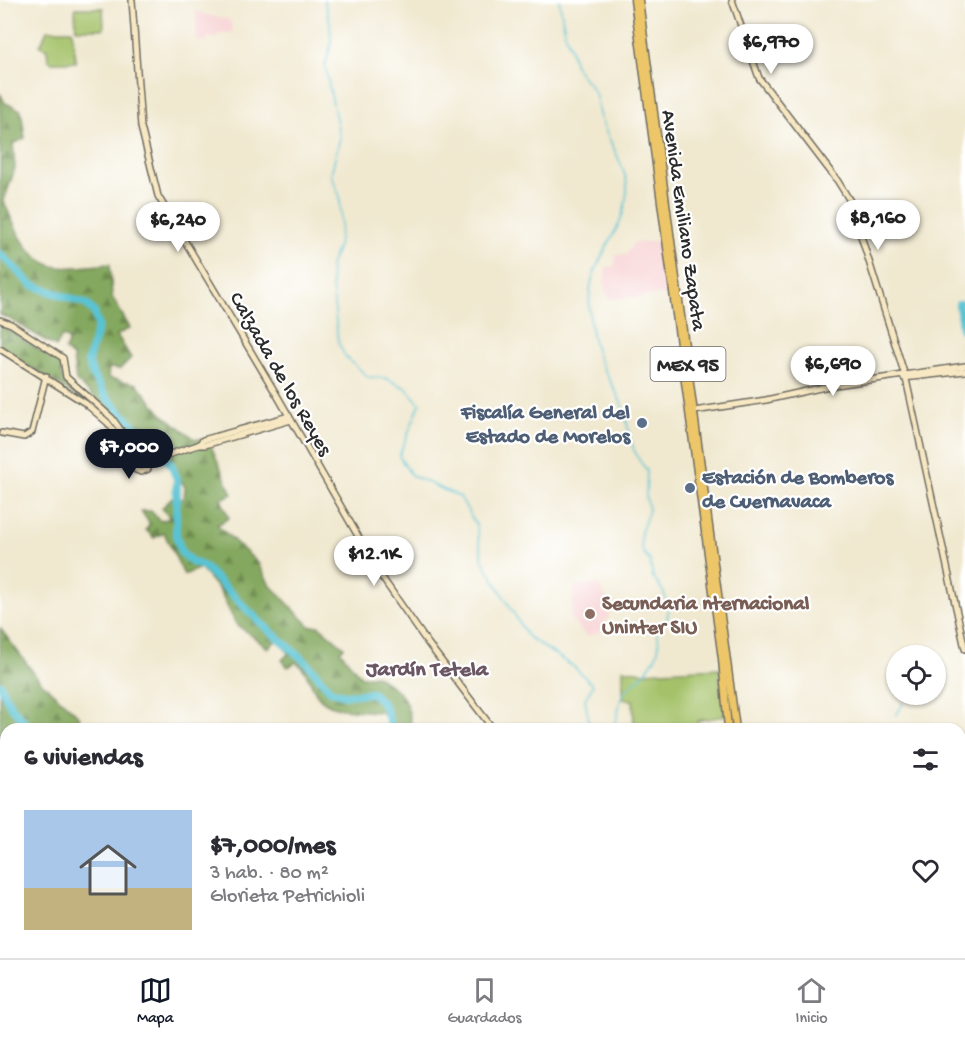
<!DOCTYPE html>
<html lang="es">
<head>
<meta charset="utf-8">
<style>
	:root { --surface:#fff; --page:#f7f7f7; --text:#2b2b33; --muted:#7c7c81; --line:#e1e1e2; --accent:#111827 }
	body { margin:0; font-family:"Gochi Hand",sans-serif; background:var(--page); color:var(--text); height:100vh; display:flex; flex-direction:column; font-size:22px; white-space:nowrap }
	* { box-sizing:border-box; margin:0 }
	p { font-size:20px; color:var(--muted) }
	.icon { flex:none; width:33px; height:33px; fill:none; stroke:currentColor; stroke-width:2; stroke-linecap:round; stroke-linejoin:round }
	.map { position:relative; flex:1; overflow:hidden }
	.side { position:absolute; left:0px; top:723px; width:966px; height:236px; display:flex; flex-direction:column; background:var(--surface); border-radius:18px 18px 0 0; box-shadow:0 2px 4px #0004 }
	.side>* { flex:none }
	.tools { position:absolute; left:886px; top:645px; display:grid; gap:12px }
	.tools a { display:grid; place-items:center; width:60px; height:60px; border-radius:50%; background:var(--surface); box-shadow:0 2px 4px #0004; font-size:30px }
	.price { position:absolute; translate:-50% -51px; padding:0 14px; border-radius:21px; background:#fff; color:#222; font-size:20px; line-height:39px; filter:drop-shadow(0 2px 3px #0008) }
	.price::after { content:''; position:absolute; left:50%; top:36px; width:18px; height:14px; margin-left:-9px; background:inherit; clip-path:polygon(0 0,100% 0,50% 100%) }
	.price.current { background:var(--accent); color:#fff }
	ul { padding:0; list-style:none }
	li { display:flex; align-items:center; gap:18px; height:150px; padding:0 24px }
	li+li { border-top:2px solid var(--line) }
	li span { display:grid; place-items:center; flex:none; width:168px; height:120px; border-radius:0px; color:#555 }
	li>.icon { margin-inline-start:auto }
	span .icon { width:72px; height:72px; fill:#fffc; stroke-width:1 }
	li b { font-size:26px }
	h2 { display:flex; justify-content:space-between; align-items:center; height:72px; padding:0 24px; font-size:26px }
	.menu { display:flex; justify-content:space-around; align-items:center; height:84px; border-top:2px solid var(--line); background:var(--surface); font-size:16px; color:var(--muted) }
	.menu a { display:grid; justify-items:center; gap:3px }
	.menu .current { color:var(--accent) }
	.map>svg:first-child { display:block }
</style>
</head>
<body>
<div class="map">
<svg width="965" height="958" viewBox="0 0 965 958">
	<defs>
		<pattern id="forest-firs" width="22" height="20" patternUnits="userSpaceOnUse" patternTransform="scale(1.5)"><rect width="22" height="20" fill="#84a85e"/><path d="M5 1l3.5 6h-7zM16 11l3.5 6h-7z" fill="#6c894e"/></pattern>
	</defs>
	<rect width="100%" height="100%" fill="#fff"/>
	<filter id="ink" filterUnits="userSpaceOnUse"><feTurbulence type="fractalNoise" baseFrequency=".0167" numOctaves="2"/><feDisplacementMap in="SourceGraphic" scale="12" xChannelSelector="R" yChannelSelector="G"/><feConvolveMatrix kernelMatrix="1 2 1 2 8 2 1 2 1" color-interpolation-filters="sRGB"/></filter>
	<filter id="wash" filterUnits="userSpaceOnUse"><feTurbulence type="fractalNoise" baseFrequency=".008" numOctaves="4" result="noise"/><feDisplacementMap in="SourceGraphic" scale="24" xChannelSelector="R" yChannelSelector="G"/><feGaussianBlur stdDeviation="1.35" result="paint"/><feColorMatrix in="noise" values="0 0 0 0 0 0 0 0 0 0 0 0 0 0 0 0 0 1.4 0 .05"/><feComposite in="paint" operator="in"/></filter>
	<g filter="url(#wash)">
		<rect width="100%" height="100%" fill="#f0e8cf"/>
		<g fill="#f7cfd0">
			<polygon points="196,11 206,15 227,19 231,22 233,32 222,33 215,38 207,37 207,41 196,41"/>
			<polygon points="663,241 669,294 608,299 604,283 606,268 614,266 616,255 627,254 633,243"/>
			<polygon points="598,584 612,610 600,632 596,635 595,632 589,636 586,636 570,618 575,586"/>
		</g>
		<g fill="#a5c26a" stroke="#68764a" stroke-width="1.5">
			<polygon points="75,8 103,8 104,29 76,29"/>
			<polygon points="47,30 72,30 76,62 51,62 48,59 47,49 40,46"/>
			<polygon points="719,668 725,716 697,721 697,727 690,729 634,729 633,700 623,699 623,669 643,672"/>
		</g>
		<g fill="url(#forest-firs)" stroke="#586a44" stroke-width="1.5">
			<path d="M0,93L5,103L21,110L25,138L13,144L15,168L4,201C14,226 27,261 58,267C72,269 95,265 110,264L112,297L130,328L117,335L131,358L120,369L109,368L108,378L137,384L161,413L195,439H208L232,494L221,499L229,518L217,525L258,563L270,585L310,626H319L344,647L340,651L361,677L376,675C403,694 407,695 412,729H388L386,717L381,712C360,710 328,713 316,693C309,681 307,670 296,662L288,667L282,660L289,653L277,640L268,648L236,624L219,590L200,568L184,575L164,533L154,538L146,530L150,524L141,511H151L160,521L170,518L162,508L172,497L184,499L185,487L176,473L166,452L156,456L140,445L111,412L76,381L73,357L65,350L69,340L62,336L56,347L10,319L0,315Z"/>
			<path d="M0,326C15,333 29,343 42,352C50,358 58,358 63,365L61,371L63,381L105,417L72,393L0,348Z"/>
			<polygon points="0,628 39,680 80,717 74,729 6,729 6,756 0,750 0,743 4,739 0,734"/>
			<polygon points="293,953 391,952 391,958 321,958 320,956 297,958"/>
		</g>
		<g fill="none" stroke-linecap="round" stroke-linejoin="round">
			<g stroke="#58c3d3" stroke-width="1.5">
				<polyline points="324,0 330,22 331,44 325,66 340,138 331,174 340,197 341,223 338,246 330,266 338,342 345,356 368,377 385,378 406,388 420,404 399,456 411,475 460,497 476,525 483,561 527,636 574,667 593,685 585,699 589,723 594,729"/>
				<path d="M559,0L566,37C572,46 571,57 576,67C580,76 590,83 594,92C598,99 597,107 599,114C604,132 627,170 627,186C627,224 606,240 594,274C585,296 590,336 599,359C606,376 617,390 623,408C631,431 628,450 647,470L646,497L649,510L641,532V545L643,552L650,561L653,577L663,591L669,608L667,619L656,632C666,651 647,672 633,684C630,687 625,690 623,694C617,704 620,717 612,729"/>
				<polyline points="896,715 904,702"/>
				<polyline points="604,952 605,958"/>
			</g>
			<g stroke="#58c3d3" stroke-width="8">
				<path d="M0,254L32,285L86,304L94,312L98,326L88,361L93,376L106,397L171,464L177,479L176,534L181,552L192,562L203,566L264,626L306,662L331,691L345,695L372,693C385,702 388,714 391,729"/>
				<polyline points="965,304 959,304 962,328 965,332"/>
				<polyline points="0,685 10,705 30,729"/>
				<polyline points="336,952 341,958"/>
				<polyline points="362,958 363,952"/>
			</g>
		</g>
	</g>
	<g filter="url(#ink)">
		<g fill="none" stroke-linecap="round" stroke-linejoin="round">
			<g stroke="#706d64" stroke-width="8">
				<g id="secondary">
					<polyline points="132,0 141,127 158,196 278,397 381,576 427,642 493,729"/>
					<polyline points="732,0 759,78 837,180 850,201 906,379 965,649"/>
					<polyline points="0,320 11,324 63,358 66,377 112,418 130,443 149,461"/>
					<polyline points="0,349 85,403 108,423 135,459"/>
					<polyline points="904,378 965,371"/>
					<polyline points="694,411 766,400 829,386 965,366"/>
					<polyline points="2,433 24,437 32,432 46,376"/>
					<polyline points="198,445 205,445 291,420"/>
					<polyline points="135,459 133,466 136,470 141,472 148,469 149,461"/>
					<polyline points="149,461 198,445 203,440 289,416"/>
					<polyline points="488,952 488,958"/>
					<polyline points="738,958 739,952"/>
				</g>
			</g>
			<g stroke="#706d64" stroke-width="9">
				<g id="primary">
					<polyline points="634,0 722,659 728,729"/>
					<polyline points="639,0 736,729"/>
					<polyline points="790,952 792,958"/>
					<polyline points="796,952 797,958"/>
				</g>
			</g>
			<use href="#secondary" stroke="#f7e8c3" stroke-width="5"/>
			<use href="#primary" stroke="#ecc669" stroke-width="6"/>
		</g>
	</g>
	<g fill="#5c6f8a" stroke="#fff" stroke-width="2">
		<circle cx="642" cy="423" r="6"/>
		<circle cx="690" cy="488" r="6"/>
	</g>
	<circle fill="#8d6e63" stroke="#fff" stroke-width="2" cx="590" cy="614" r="6"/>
	<g text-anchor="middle" stroke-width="4.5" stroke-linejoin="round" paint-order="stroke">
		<rect fill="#fff" stroke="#6b6b6b" stroke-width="1.5" x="650.5" y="347" width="75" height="34" rx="4.5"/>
		<g font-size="20" font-weight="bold" fill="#2b2b2b">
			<text x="688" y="371">MEX 95</text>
		</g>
		<g font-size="21" fill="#2b2b2b" stroke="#fff">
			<text transform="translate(685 220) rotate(82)" y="7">Avenida Emiliano Zapata</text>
			<text transform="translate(282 373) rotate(60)" y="7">Calzada de los Reyes</text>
		</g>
		<g font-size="21" font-weight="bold" fill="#4e5e75" stroke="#fff" text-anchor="end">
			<text x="630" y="418">Fiscalía General del<tspan x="630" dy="24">Estado de Morelos</tspan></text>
			<text x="702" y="483" text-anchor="start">Estación de Bomberos<tspan x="702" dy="24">de Cuernavaca</tspan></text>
		</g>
		<g font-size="21" font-weight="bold" fill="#785e54" stroke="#fff" text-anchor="start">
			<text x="602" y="609">Secundaria nternacional<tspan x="602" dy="24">Uninter SIU</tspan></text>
		</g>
		<g font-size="22" font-weight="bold" fill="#6a5763" stroke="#fff">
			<text x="427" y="675">Jardín Tetela</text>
		</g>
	</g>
</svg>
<div class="tools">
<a><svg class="icon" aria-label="locate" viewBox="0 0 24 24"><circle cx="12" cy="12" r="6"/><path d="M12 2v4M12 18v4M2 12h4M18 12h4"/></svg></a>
</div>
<b class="price" style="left:771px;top:75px">$6,970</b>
<b class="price" style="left:878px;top:251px">$8,160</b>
<b class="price" style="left:178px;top:253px">$6,240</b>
<b class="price" style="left:833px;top:397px">$6,690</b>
<b class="price current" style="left:129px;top:480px">$7,000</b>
<b class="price" style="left:374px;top:587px">$12.1K</b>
<section class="side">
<h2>6 viviendas<svg class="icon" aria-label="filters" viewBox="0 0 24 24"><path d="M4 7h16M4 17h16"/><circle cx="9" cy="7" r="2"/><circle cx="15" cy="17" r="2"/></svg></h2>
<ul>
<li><span style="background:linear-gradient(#a9c7e8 65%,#c2b280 0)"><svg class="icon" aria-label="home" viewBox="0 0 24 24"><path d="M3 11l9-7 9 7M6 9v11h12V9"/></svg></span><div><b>$7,000/mes</b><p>3 hab. · 80 m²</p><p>Glorieta Petrichioli</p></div><svg class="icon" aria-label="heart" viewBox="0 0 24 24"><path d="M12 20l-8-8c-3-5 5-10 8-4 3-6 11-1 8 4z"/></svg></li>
</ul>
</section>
</div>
<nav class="menu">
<a class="current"><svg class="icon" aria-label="map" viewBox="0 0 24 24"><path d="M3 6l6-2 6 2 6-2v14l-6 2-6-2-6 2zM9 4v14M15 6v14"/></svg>Mapa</a>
<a><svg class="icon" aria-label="saved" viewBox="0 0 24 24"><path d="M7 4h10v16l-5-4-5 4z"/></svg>Guardados</a>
<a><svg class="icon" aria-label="home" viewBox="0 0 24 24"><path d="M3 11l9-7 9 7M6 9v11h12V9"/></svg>Inicio</a>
</nav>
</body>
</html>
